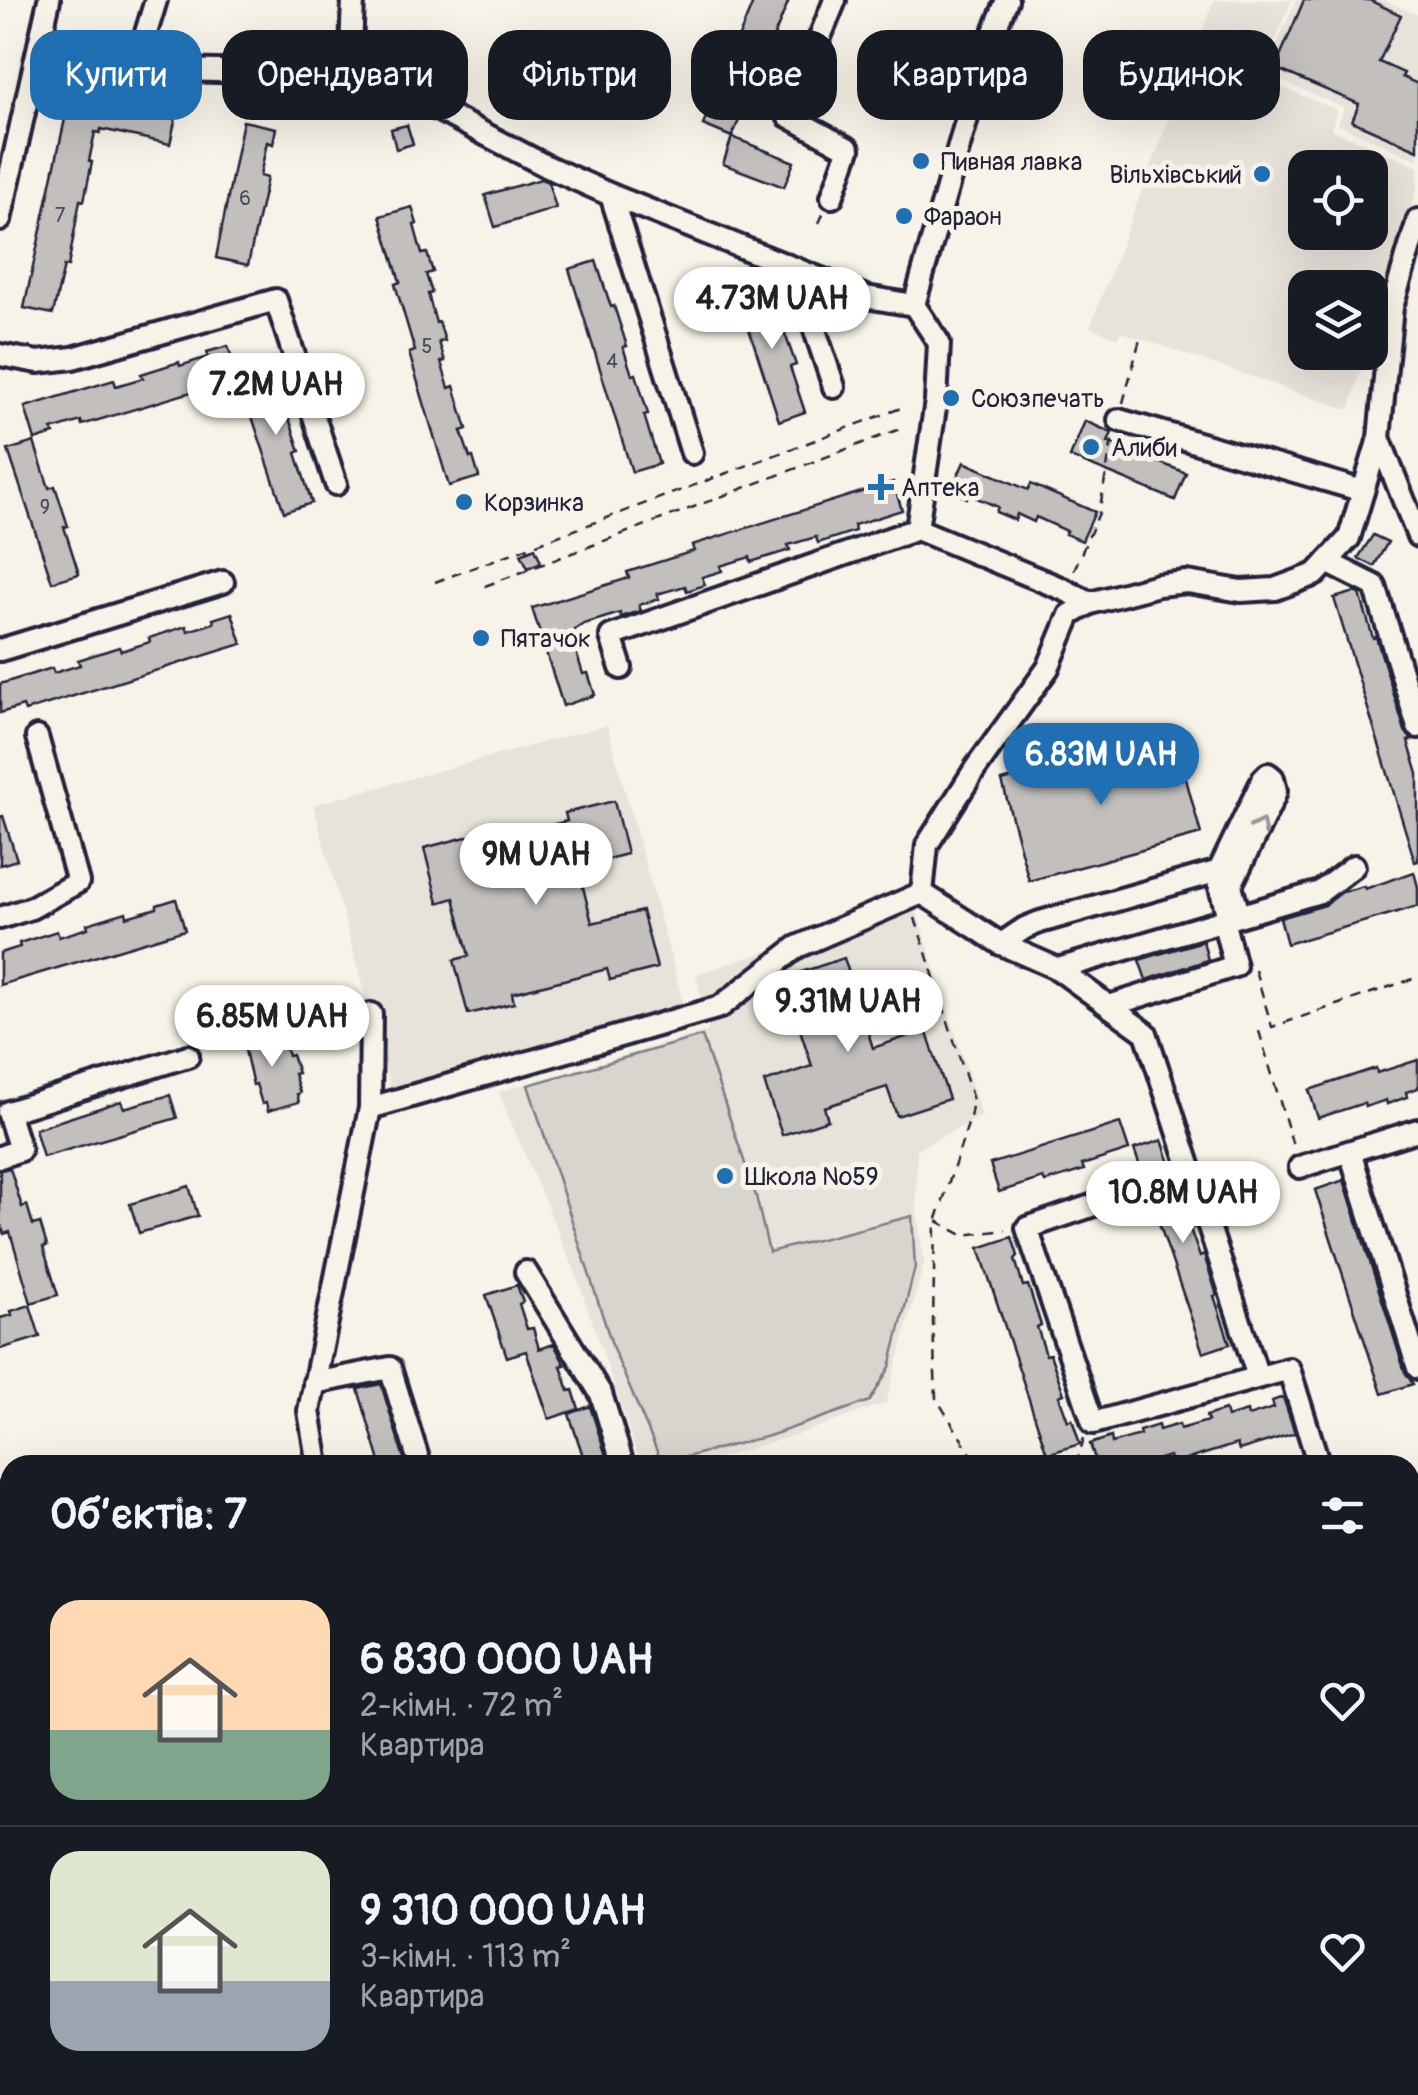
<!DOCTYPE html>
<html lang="uk">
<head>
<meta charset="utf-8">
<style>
	:root { --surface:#171b24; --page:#242831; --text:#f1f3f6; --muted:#9ea1a6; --line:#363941; --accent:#1f6fb2 }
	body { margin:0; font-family:Pangolin,sans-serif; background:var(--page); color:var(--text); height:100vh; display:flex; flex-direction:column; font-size:38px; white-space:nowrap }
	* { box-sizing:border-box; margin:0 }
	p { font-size:32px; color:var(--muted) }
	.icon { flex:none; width:55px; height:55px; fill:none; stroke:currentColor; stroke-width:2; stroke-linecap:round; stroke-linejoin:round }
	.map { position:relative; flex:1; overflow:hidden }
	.side { position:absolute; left:0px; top:1455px; width:1420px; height:640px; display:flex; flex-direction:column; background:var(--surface); border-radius:30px 30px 0 0; box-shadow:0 10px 40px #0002 }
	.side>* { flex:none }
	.banner { position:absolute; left:30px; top:30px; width:1360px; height:90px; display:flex; gap:20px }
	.tools { position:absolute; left:1288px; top:150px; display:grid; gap:20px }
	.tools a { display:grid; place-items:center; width:100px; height:100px; border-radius:20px; background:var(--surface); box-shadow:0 10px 40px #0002; font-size:50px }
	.price { position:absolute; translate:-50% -85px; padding:0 22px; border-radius:35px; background:#fff; color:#222; font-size:32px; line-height:65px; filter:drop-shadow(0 2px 5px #0008) }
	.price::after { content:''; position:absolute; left:50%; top:60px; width:30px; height:22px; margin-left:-15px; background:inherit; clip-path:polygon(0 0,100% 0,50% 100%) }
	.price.active { background:var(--accent); color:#fff }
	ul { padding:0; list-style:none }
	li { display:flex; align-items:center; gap:30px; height:250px; padding:0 50px }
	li+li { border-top:2px solid var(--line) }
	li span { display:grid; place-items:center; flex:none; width:280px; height:200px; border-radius:30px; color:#555 }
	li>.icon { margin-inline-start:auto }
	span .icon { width:120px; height:120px; fill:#fffc; stroke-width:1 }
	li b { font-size:42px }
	h2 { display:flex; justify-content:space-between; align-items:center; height:120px; padding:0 50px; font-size:42px }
	.chip { padding:0 35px; border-radius:30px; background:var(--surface); box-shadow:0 10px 40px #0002; font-size:35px; line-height:90px }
	.chip.active { background:var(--accent); color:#fff }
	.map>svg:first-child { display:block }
</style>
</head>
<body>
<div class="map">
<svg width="1418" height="2095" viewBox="0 0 1418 2095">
	<rect width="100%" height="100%" fill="#f7f3e8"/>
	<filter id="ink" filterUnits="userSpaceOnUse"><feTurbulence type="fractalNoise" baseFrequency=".01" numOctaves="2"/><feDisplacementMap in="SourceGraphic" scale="20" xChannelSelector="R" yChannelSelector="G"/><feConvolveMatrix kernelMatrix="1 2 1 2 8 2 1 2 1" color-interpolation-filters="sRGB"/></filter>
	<g filter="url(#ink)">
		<g fill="#e7e3db" fill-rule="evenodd">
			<path d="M1214,0H1292L1259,78L1337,110L1331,129L1418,167V185L1370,341V288H1305V352L1366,353L1349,410L1121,332L1118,338L1090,327ZM1305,168H1370V232H1305Z"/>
			<polygon points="1296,0 1384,0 1418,15 1418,160 1338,124 1344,108 1264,73"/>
			<polygon points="607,725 686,1013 392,1093 313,805"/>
			<polygon points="914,904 982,1116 917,1149 916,1204 924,1264 886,1403 796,1435 695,1465 641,1465 576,1274 498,1092 708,1031 696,974"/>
		</g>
		<polygon fill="#d8d5cf" stroke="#7d7c85" stroke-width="2.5" points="702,1036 756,1196 769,1252 912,1216 915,1267 890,1367 870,1401 769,1436 662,1463 614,1351 528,1085"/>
		<g fill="#c2bfbd" stroke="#22223b" stroke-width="2.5">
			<polygon points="754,0 789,0 732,137 703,125"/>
			<polygon points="1304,0 1369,0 1401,15 1379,62 1404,73 1402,77 1418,84 1418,150 1352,121 1359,104 1275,68"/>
			<polygon points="106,101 156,112 157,108 177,112 170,144 101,129 100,133 95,132 89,161 92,162 84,201 80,200 68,267 64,266 53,314 24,308 68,105 103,112"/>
			<polygon points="243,121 276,128 273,144 267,142 260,176 267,178 248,265 216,258"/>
			<polygon points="407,125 413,144 396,149 391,129"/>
			<polygon points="732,137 794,162 784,187 723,164"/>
			<polygon points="541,179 548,182 556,208 495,227 485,195"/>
			<polygon points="412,207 417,224 414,225 422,254 427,253 433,272 426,274 432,293 428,294 436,323 439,322 445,341 439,342 445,361 441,362 449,388 454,386 467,429 461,431 470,458 473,457 479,477 449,486 409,353 415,351 395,284 400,282 380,216"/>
			<polygon points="596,261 611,307 614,306 627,346 623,347 632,375 636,374 648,414 644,415 659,464 632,472 569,269"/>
			<polygon points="763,283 778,329 783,328 796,365 790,367 805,412 779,421 737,292"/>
			<polygon points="228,346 238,378 82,425 81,421 52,430 54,434 35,440 25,407 114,380 116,386 143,378 141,374 179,362 180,366 208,357 207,352"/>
			<polygon points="267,365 282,413 287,412 300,451 296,453 312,503 284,512 238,375"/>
			<polygon points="1085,421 1112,433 1108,442 1186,473 1175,500 1070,457"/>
			<polygon points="34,442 49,488 55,486 68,526 64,527 79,574 52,582 8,450"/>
			<polygon points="964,462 1028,490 1031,484 1095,512 1082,541 1065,534 1067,531 1036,517 1034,522 1017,514 1015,520 996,512 998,507 968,494 967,498 951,491"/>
			<polygon points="893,482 902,510 854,525 855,531 818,543 816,537 788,545 790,550 751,562 750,557 720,566 722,571 702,577 705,585 687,591 685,586 657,594 659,599 639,605 641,611 621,617 620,613 584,624 574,630 579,647 575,648 583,674 588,673 595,695 563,706 532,608 629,578 627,572 694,551 692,545"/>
			<polygon points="1373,535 1388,542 1374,566 1358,558"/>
			<polygon points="535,548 541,562 528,568 521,554"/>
			<polygon points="1355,592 1360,594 1373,638 1376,637 1405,731 1412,740 1408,741 1418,774 1418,861 1415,862 1334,598"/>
			<polygon points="232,613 242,644 25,711 23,706 0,713 0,684 52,668 54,673 80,665 78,660 119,647 121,651 150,642 149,638 186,626 188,631 214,623 213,619"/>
			<polygon points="1174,735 1201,834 1029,881 1002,781"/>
			<polygon points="614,801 627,854 578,867 592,923 642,911 657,968 610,980 607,969 512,993 514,1003 468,1014 454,960 469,956 454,898 438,903 424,848 470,836 473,845 567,821 565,813"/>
			<polygon points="3,816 17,860 0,865 0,817"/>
			<polygon points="1414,872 1418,887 1418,906 1287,944 1280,918 1325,905 1342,892 1364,886 1365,889"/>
			<polygon points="176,899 185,930 0,985 0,953 20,947 19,943 57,931 59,937 88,928 87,924 126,912 127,917 157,908 157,905"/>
			<polygon points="1203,941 1208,960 1146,980 1139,960"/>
			<polygon points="844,958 873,1048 926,1030 949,1099 897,1116 887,1087 824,1107 828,1120 782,1135 764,1082 812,1066 783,978"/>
			<polygon points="275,1029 277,1037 282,1035 288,1056 292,1055 298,1073 294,1074 300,1093 297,1094 299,1102 268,1111 266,1103 262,1104 256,1084 253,1085 244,1046 249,1044 247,1037"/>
			<polygon points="1418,1060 1418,1088 1406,1092 1407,1097 1387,1104 1386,1100 1365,1107 1364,1103 1318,1118 1309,1090 1376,1068 1377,1073"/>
			<polygon points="170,1095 177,1118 43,1157 35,1129 121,1101 124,1108"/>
			<polygon points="1120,1123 1129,1150 1082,1165 1084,1170 1045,1182 1043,1178 999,1192 990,1164"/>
			<polygon points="1162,1140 1179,1190 1182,1189 1195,1227 1190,1229 1200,1257 1204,1255 1217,1295 1214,1296 1230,1344 1203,1353 1134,1149"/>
			<polygon points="10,1168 22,1207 27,1205 33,1225 40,1223 47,1246 43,1247 58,1295 31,1303 10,1232 4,1234 0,1222 0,1170"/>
			<polygon points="1344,1180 1405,1372 1413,1384 1382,1394 1315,1190"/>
			<polygon points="189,1186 198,1216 139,1233 130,1204"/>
			<polygon points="1012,1237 1018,1256 1015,1259 1023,1286 1028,1285 1041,1325 1037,1327 1046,1355 1050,1354 1064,1394 1059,1396 1068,1421 1072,1419 1080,1444 1047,1454 979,1248"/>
			<polygon points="517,1285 523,1302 519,1304 527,1329 533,1328 539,1349 554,1344 565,1365 561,1366 569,1391 573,1390 579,1409 549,1419 526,1351 507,1357 486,1295"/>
			<polygon points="30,1305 40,1337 0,1349 0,1318 12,1315 11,1311"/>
			<polygon points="381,1384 406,1465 381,1465 358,1389"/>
			<polygon points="1283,1397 1295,1433 1239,1450 1237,1444 1172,1464 1169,1456 1141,1465 1097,1465 1090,1444 1111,1437 1112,1443 1140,1435 1139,1431 1158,1425 1159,1430 1179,1424 1180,1429 1208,1421 1206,1416 1225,1410 1227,1417 1247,1411 1248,1416 1274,1408 1272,1401"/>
			<polygon points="590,1406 609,1465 586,1465 569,1414"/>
		</g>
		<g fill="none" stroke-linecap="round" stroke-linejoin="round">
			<g stroke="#22223b" stroke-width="28">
				<g id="minor">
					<polyline points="39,54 135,69 372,75 546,166 611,195 866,297 914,305 986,51 1007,0"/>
					<polyline points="135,69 156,0"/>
					<polyline points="350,75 353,0"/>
					<polyline points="611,195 692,453"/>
					<polyline points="832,197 849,149 788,116 835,0"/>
					<polyline points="0,220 49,0"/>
					<polyline points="794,268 834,387"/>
					<polyline points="914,305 939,343 936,401 917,529"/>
					<polyline points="0,355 38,362 73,358 276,300 336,484"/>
					<polyline points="1119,420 1363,491"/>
					<polyline points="1379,438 1418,536"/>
					<polyline points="1327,562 1375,586 1418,727"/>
					<polyline points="0,650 223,582"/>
					<polyline points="621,668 611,636 917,529 1065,590 1090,603"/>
					<polyline points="1354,866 1320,892 1058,969 1001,944 922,893 927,845 975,769 1048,668 1070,615 1090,603 1158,585 1187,582 1241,591 1275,589 1316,574 1349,538 1379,438 1392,307 1418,220"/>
					<polyline points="0,918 31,908 78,882 37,737"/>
					<polyline points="1228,918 1217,875 1263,779 1268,774 1273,778 1276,791 1273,799 1231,885 1239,915"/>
					<polyline points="1001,944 1025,928 1040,922 1226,869"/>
					<polyline points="1058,969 1146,1033 1258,1377"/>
					<polyline points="1109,1006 1235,966 1223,920"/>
					<polyline points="371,1014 370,1108 720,1007 797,947 922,893"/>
					<polyline points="1350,1152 1418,1368"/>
					<polyline points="0,1157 20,1150 8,1112 188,1056"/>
					<polyline points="1300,1167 1418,1130"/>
					<polyline points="1094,1205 1027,1228 1093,1423 1289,1369 1319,1465"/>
					<polyline points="526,1272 601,1394 623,1465"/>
					<polyline points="314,1383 390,1368 420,1465"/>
					<polyline points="318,1465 309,1411 370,1108"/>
					<polyline points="1410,1492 1418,1490"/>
					<polyline points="0,1495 10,1507"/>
					<polyline points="0,1715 10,1720"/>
					<polyline points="0,2032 10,2031"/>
					<polyline points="213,2085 216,2095"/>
					<polyline points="1214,2085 1218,2095"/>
					<polyline points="1120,2095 1143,2085"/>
				</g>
			</g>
			<g stroke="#22223b" stroke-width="2.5" stroke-dasharray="10 8" stroke-linecap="butt">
				<polyline points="819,223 824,212"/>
				<polyline points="1123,403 1140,339"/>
				<polyline points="1074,570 1099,513 1112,440"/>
				<polyline points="435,582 901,408"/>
				<polyline points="485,586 900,429"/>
				<polyline points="915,918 973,1100 970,1118 935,1225 933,1322 936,1398 978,1465"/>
				<polyline points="1255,970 1272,1027 1418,977"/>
				<polyline points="1259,1031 1294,1149"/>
				<polyline points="937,1221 963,1235 1006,1230"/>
				<polyline points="1076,1465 1084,1438"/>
			</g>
			<use href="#minor" stroke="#f7f3e8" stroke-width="20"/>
		</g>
		<defs><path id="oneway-chevron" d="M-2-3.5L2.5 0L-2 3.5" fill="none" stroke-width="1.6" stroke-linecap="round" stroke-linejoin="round" transform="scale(2.5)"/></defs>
		<use stroke="#97959a" href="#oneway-chevron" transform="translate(1260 826) rotate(-64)"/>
	</g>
	<g fill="#1f6fb2" stroke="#f7f3e8" stroke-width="4">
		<circle cx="921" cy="161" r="10"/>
		<circle cx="1262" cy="174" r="10"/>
		<circle cx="904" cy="216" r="10"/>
		<circle cx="951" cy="398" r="10"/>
		<circle cx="1091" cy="447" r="10"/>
		<path d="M876 472h10v10h10v10h-10v10h-10v-10h-10v-10h10z"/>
		<circle cx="464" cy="502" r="10"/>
		<circle cx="481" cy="638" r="10"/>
		<circle cx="725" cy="1176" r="10"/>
	</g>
	<g text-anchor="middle" stroke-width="10" stroke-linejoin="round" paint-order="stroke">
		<g font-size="20" fill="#4a495c">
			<text x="245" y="205">6</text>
			<text x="60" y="222">7</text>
			<text x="427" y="353">5</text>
			<text x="612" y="368">4</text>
			<text x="45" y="514">9</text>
		</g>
		<g font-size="25" fill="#22223b" stroke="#f7f3e8" text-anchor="start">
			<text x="941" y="170">Пивная лавка</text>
			<text x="1242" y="183" text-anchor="end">Вільхівський</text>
			<text x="924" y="225">Фараон</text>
			<text x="971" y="407">Союзпечать</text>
			<text x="1111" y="456">Алиби</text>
			<text x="901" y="496">Аптека</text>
			<text x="484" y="511">Корзинка</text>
			<text x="501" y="647">Пятачок</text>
			<text x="745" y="1185">Школа №59</text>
		</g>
	</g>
</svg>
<div class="tools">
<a><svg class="icon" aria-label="locate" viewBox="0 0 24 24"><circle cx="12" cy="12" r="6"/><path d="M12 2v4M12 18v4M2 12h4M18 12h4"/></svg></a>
<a><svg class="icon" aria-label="layers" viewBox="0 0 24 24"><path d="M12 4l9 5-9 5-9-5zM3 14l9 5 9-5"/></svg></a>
</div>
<b class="price" style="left:772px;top:352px">4.73M UAH</b>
<b class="price" style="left:276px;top:438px">7.2M UAH</b>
<b class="price active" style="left:1101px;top:808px">6.83M UAH</b>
<b class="price" style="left:536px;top:908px">9M UAH</b>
<b class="price" style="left:848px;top:1055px">9.31M UAH</b>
<b class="price" style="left:272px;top:1070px">6.85M UAH</b>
<b class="price" style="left:1183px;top:1246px">10.8M UAH</b>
<div class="banner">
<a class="chip active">Купити</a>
<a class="chip">Орендувати</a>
<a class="chip">Фільтри</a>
<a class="chip">Нове</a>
<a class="chip">Квартира</a>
<a class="chip">Будинок</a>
</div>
<section class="side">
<h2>Об’єктів: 7<svg class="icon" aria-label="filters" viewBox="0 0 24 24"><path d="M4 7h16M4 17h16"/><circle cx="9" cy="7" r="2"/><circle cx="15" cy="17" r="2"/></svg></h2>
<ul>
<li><span style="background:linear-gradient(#ffd9b3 65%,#7fa58c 0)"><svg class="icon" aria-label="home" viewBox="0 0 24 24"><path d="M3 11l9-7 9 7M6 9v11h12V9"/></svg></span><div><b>6 830 000 UAH</b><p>2-кімн. · 72 m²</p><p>Квартира</p></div><svg class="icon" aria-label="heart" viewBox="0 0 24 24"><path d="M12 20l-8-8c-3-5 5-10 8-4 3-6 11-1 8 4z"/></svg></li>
<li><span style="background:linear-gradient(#dfe7d0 65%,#9aa5b1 0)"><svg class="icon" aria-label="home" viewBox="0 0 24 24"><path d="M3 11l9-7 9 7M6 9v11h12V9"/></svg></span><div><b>9 310 000 UAH</b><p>3-кімн. · 113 m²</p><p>Квартира</p></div><svg class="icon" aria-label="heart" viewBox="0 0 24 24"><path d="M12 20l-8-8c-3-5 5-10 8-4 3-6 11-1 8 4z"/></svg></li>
</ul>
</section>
</div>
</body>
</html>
